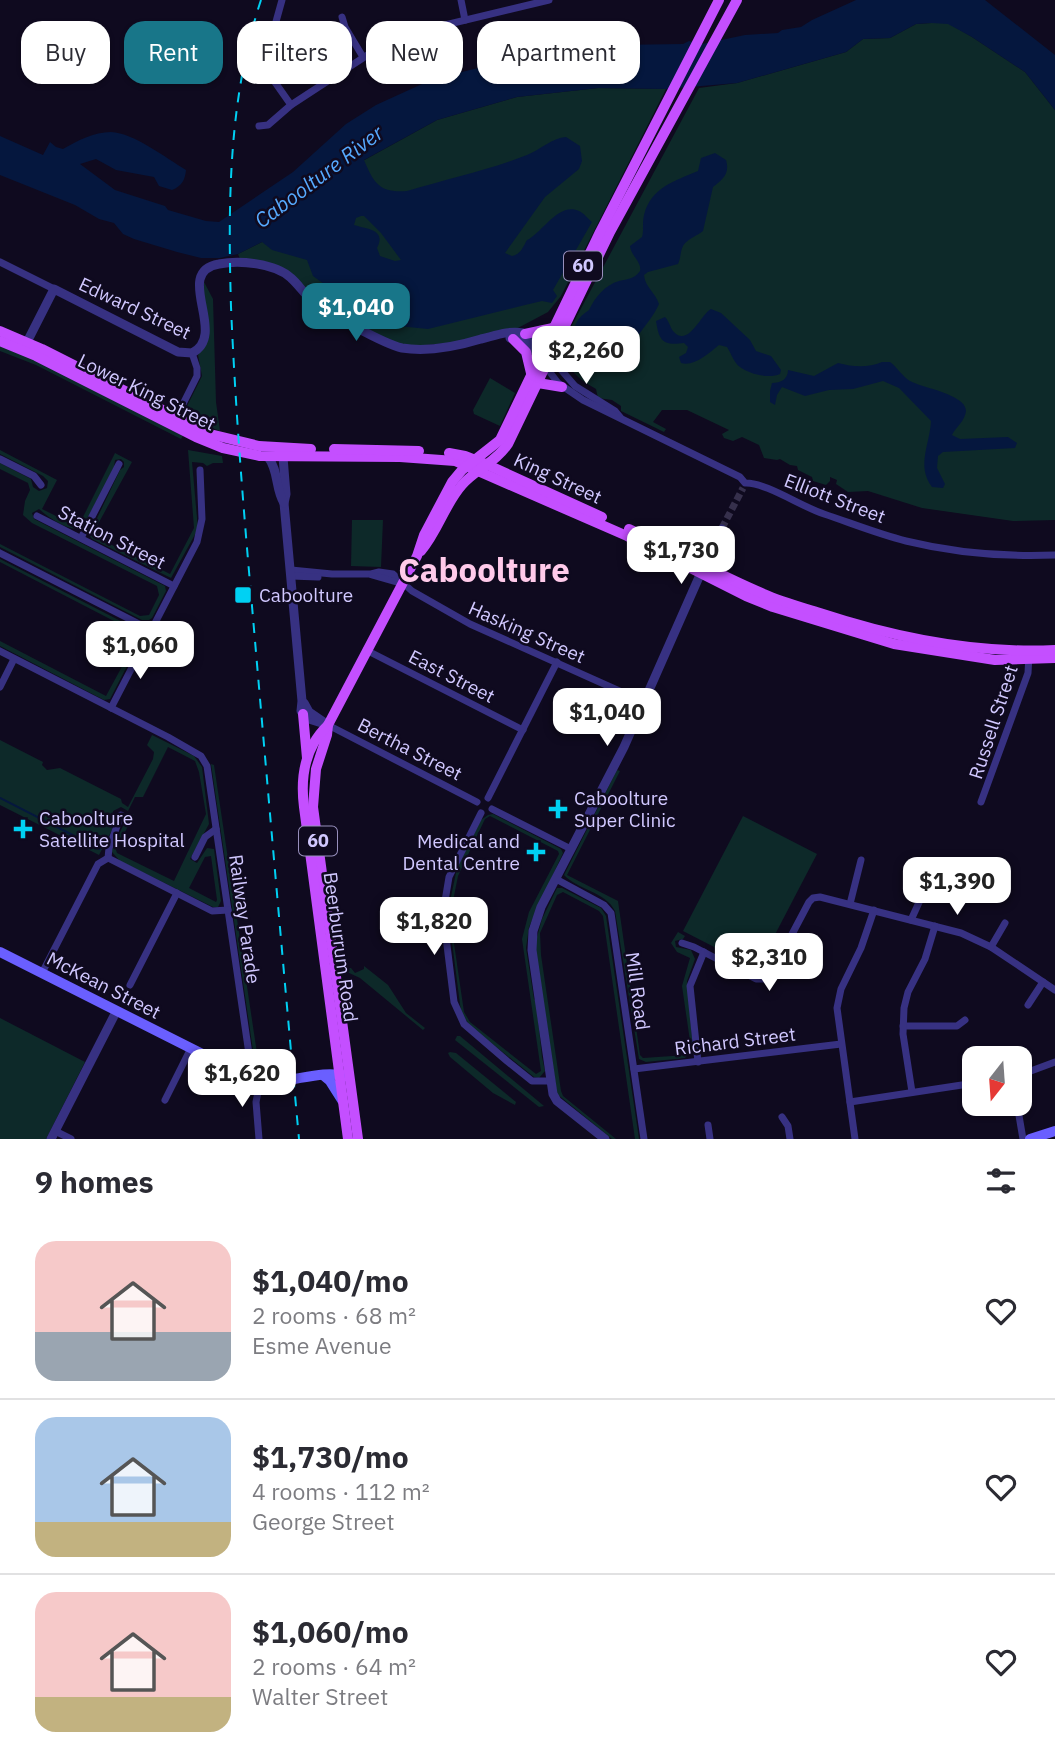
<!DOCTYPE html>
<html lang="en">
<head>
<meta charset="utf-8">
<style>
	:root { --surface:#fff; --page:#f2f2f3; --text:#2b2b33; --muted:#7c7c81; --line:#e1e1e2; --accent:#187689 }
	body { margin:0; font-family:"IBM Plex Sans",sans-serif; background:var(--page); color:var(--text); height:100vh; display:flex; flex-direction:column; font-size:26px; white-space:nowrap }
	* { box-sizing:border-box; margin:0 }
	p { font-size:23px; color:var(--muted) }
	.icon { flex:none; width:38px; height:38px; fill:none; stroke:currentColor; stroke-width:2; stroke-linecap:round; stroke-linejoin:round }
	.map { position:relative; height:1139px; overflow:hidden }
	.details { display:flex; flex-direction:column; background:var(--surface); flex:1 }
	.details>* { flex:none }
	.top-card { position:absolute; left:21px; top:21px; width:700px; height:63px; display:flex; gap:14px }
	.needle { width:46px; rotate:197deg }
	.buttons { position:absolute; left:962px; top:1046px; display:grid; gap:14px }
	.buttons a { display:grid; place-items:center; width:70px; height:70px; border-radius:14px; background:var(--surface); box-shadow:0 2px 5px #0004; font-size:35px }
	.price { position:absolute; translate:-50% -60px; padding:0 16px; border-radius:14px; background:#fff; color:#222; font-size:23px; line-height:46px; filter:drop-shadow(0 2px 4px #0008) }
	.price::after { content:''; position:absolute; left:50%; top:42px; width:21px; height:16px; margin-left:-10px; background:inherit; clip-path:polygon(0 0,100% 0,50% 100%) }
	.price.on { background:var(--accent); color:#fff }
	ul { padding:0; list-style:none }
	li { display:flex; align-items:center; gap:21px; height:175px; padding:0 35px }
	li+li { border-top:2px solid var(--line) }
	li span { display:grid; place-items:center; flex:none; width:196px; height:140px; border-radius:21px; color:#555 }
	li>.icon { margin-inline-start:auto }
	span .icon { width:84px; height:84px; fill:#fffc; stroke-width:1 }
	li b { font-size:30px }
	h2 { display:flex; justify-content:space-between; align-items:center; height:84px; padding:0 35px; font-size:30px }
	.tag { padding:0 24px; border-radius:21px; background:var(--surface); box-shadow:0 2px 5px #0004; font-size:24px; line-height:63px }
	.tag.on { background:var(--accent); color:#fff }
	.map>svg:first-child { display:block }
</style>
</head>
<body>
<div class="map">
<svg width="1055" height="1139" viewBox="0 0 1055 1139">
	<rect width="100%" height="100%" fill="#0f0a1f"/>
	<g fill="#0d2929" fill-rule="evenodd">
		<path d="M931,23H948L972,37L1025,72L1055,110V520L1013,521L922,508L868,491L848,492L836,484L837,480L830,477V481L826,485L813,481L812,477L798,470L797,466L790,465L780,459L777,460L764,458L759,445L742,437L733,441L724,438L722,434L729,430L687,410H662L653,422L666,429L664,432L621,411V406L612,400L598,398L596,389C569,374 560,361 570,329L699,88L737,83L846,52L863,39L890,38L916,24Z"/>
		<polygon points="598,88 666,89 561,296 548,312 516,329 473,341 401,347 318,305 290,276 242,264 238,254 262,242 350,168 437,120 517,97"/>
		<polygon points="204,282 213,299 216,402 220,431 194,421 183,414 202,376 198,355 209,338 204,302"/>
		<polygon points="0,345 25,355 183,436 181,439 36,365 0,351"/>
		<polygon points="490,378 515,393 500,426 474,414 473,410"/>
		<path d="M0,450L57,480L42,509L78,527L115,453L132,462L92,535L170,574L194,528L188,450L222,456L223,463H213L207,466L203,463L192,462L198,529L171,578L92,539L89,535L120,470L124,467V462L121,459L115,460L114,467L82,529C68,531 49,518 39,509L32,513L34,519L165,586L166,591L152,618L149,620H142L0,547V544L140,616L149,615L159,595L157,586L32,523L23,515L25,501L30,490L28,483L0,469V463L31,479L33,487L39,491L47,488L48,481L43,476L0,454Z"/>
		<polygon points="352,520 383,520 381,567 351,566"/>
		<polygon points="0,559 140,631 141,639 110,699 104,700 0,646 0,641 106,696 138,637 137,633 0,562"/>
		<path d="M152,735L194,756L202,767L209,824L190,859L197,863L207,848L214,849L221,901L218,907H213L120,861L112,852V848L127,818L134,814L116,850L117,853L174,881L206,814L199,772L195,761L168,747L143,797H135L128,811L121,807L113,811L112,830L99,855L0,805V740L43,762L42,765L47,770L60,768L121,799L122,803L128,807L153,759L154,752L147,745ZM211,856L217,900L216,902L189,888L205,857Z"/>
		<polygon points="211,764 214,765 258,1060 283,1058 284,1075 282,1077 267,1077 253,1074 251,1071 254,1057"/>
		<path d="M617,770L620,771L567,875L618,901L640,1055L643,1058L687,1055L691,1048L682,986L690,958L677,952L671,943L678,932L685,936L683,939L675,941L676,947L691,950L695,959L687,981L693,1049L685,1058L646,1062L639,1059L615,911C606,892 578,890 564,875Z"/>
		<path d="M493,814L561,849L563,853L529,927L526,948L534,999L536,1001L542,1057L545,1071L539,1078L534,1077L470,1026L461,1012L448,911L457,868L481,820L488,815ZM490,816L558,851L559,854L529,912L522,939L541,1071L536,1074L470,1022L464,1012L450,916L458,876L485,819Z"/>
		<polygon points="743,816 817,854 757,969 683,931"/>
		<polygon points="557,888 562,888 601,908 606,916 639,1139 635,1139 603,916 599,911 563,892 557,895 540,933 541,955 561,1091 563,1096 616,1139 612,1139 557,1094 535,944 542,919"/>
		<polygon points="364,966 388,985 406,1013 425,1028 423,1030 360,978 347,972 346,968 351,968 355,973 364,969"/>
		<polygon points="0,1018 85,1062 46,1139 0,1139"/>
		<polygon points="457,1036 460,1036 544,1106 539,1107 455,1040"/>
		<polygon points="450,1052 456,1053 516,1102 515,1105 493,1093 450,1057 448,1053"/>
	</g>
	<g fill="#05173e" fill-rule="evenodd">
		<path d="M856,0H985L1055,55V110L1025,72L972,37L948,24L931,23L916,24L890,38L863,39L846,52L737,83L666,89L598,88L517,97L437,120L364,160C374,184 380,193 407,191C447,179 489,170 527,155C540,150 552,138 566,137L580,146L582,161L579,169L545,197L505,253L512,256C521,254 523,247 527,240C541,234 559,201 579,211C584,213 588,219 592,222L553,290L557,296L552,303L542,301L525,305L428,329L398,326L354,306L313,276L307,260L272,250L262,242L238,254L220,258H201L177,252L134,239L123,234L114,223L99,219L75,205L0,175V136L43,155L50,142L56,147L63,149C77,141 94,132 111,132C134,133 166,158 186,170C185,180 182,186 172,190L159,186L154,177L116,170L96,159L80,164L115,190L165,206L168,210L206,221L219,222L293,172L346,124L376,105L433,79L527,56L612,42L617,45L683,44L689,41L702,44L745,35L778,33L782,30L801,27L812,20ZM361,216H364L381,233L401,260L395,261L380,256L377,248C387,229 366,229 354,225L356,218Z"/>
		<path d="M715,153L726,160C730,174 723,179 713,187L703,231C697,236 687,239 683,246C680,252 681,258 678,264L648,272L644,275C645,287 655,292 659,304C654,316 645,325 638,336C605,398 545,337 589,310C595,297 605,285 619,281C628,279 634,279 640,271C642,262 631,256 630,246L642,237C644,230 642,223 644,215C651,187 675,181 698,171L701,158Z"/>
		<path d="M711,309L721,313L750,340L756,351L771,356L781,370L780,374C769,379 749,374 740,367C734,363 731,353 727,347L719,345C709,353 694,367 681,363L679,357L686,353L688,347L684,343C662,346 659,340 656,321L665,317C669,321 670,327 673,331C688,349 701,314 711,309Z"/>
		<path d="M882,362H890C897,367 903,377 910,381C922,388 966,394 966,411C965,421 956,427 952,435L960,439L1008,437L1017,443L1015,448L943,452L938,456L937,468L945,484L943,488L932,487C916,466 930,444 931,421L899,388L883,381L853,389L829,390L805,396L782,387L777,395L775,405L770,402V391L772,383C781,383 788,379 788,370L814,376L838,363C853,367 868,368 882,362Z"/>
	</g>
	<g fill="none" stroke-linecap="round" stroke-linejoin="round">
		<polyline stroke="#05173e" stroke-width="2" points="0,798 100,849"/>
		<polyline stroke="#36304c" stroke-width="7" stroke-dasharray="7 3.5" stroke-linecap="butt" points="722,528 743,488"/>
		<g stroke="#373182" stroke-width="7">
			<polyline points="282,0 267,54 272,78 291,105"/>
			<polyline points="461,0 465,20"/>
			<polyline points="342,17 345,27 363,57"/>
			<polyline points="259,126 268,125 291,105 395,37 549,0"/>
			<polyline points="0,262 54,289"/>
			<polyline points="550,357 575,386 615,411 620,417"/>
			<path d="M546,367L558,383L583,400L740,477L745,483C765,482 802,507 824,514C851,523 878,534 906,541C955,553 1005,557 1055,555"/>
			<polyline points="176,418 197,376 197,368 192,353"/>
			<polyline points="0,459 34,476 41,485"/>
			<polyline points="37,516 174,586"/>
			<polyline points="81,538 119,464"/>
			<polyline points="0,553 151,630"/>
			<polyline points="709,554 722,528"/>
			<polyline points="291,570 332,574 371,574 379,572 393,574 412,591 470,624 644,702"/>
			<polyline points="372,575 400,583"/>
			<polyline points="291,576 318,577"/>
			<polyline points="366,650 523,730"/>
			<polyline points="0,651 168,737 201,756 207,766 249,1054 244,1076"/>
			<polyline points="0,687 14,659"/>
			<polyline points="111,708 197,542 202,519 200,470"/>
			<polyline points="328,725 477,802"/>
			<polyline points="488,798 557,662"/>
			<polyline points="981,802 1028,673 1029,655"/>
			<polyline points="492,809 571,849"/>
			<polyline points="481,813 449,877 443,913 454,1002 464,1024 507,1061 532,1081 551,1081"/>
			<polyline points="195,857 205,837 216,829"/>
			<polyline points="108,858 212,911 228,910"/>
			<polyline points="108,858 109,848 121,815"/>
			<polyline points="556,879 604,905 611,913 644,1139"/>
			<polyline points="850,904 861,860"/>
			<polyline points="911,920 921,898"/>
			<polyline points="682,943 694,947 756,979 764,979 771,974 809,902 813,898 820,897 961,933 991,947 1055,990"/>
			<polyline points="991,947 1005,923"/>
			<polyline points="42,973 98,864 108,858"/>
			<polyline points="130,985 177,893"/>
			<polyline points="1028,1005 1043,982"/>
			<polyline points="903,1026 957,1026 965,1020"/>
			<polyline points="698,1062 690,986 704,952"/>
			<polyline points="634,1069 841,1044"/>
			<polyline points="1020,1075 1055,1062"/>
			<polyline points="912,1092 903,1034 904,1008 908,992 925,959 935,926"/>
			<polyline points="165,1100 190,1050"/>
			<polyline points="850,1102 975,1083"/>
			<polyline points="1017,1104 1023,1139"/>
			<polyline points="782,1117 788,1126 790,1139"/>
			<polyline points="708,1125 710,1139"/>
			<polyline points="55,1131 71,1139"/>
			<polyline points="259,1139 256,1102 260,1082"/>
			<polyline points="855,1139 837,1008 841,989 861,948 874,910"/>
		</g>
		<g stroke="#373182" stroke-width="9">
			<path d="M510,338C527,340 534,348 542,362"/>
			<path d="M25,346L54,289L178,352L192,353C229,334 172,272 219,264C239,260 275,263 291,278C299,285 304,294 313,301C328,313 384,344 402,348C427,352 458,346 481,339C494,336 509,330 523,333C534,336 541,344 547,353"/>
			<polyline points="280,452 283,457 286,494 284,503 302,701 301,711 309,719 328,725"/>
			<path d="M268,457C279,471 275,489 284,503"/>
			<polyline points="304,703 309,712 328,725"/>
			<polyline points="51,1139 116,1012"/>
			<polyline points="605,1139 557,1101 553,1094 532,950 533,931 541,907 624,747 703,568"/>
		</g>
		<g stroke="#6a5fff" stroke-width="10">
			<path d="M0,952L252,1079C283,1089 315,1068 346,1076"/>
			<polyline points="324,1076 330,1081 342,1100"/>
			<polyline points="1030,1139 1055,1131"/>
		</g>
		<g stroke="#c44fff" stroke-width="10">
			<polyline points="0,331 42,349 210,434 259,446 311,449"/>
			<polyline points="525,334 553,328"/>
			<polyline points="513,339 526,352 531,373"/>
			<polyline points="0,341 36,356 196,437 223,448 260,456 400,457 455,461 627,536 746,596 773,607 894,644 995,660 1055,658"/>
			<polyline points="538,383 562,387"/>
			<polyline points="334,449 419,451"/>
			<polyline points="449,453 465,456 488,465 602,517"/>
			<path d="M629,529C675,550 718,575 764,594C782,602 801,607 820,613C896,638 974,654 1055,650"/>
			<path d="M421,551C438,531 445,504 462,485C476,469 496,462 508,444L610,232L737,0"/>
			<polyline points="303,714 307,758"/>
			<polyline points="328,725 327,735 316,769 313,807 358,1139"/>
			<path d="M348,1139L304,807C300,776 306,746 328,725L417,556L424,535L452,482L462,470L500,440L600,232L719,0"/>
		</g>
		<path stroke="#00d1f3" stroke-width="2" stroke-dasharray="10 9" stroke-linecap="butt" d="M261,0C228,100 228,204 231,307C235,400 242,491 250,583C266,768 282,954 299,1139"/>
	</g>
	<g fill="#00d1f3" stroke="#0f0a1f" stroke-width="2.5">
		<rect x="234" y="586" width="18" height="18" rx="3.5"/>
		<path d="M554.5 798.5h7v7h7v7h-7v7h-7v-7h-7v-7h7z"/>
		<path d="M19.5 818.5h7v7h7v7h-7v7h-7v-7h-7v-7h7z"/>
		<path d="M532.5 841.5h7v7h7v7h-7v7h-7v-7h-7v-7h7z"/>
	</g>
	<g text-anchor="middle" stroke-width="5" stroke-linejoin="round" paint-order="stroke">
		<g fill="#0f0a1f" stroke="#978fbc" stroke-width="2">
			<rect x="564" y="251.5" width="38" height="29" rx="5"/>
			<rect x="299" y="826.5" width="38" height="29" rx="5"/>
		</g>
		<g font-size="18" font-weight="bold" fill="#d1c8ff">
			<text x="583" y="272">60</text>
			<text x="318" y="847">60</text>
		</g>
		<g font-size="19" fill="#d1c8ff" stroke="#0f0a1f">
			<text transform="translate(135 308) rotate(25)" y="7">Edward Street</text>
			<text transform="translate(147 392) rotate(26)" y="7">Lower King Street</text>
			<text transform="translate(558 478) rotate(25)" y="7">King Street</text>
			<text transform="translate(835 498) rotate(21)" y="7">Elliott Street</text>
			<text transform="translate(112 537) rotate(27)" y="7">Station Street</text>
			<text transform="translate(527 632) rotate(24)" y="7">Hasking Street</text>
			<text transform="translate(452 676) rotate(27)" y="7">East Street</text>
			<text transform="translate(993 722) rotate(-72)" y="7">Russell Street</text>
			<text transform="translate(410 749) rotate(27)" y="7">Bertha Street</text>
			<text transform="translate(245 919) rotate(82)" y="7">Railway Parade</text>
			<text transform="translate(341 947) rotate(82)" y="7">Beerburrum Road</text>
			<text transform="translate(104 985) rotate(27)" y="7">McKean Street</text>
			<text transform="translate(638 991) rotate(82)" y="7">Mill Road</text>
			<text transform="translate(735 1041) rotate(-7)" y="7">Richard Street</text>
		</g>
		<g font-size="19" fill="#d1c8ff" stroke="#0f0a1f" text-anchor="start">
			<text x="259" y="602">Caboolture</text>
			<text x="574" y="805">Caboolture<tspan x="574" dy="22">Super Clinic</tspan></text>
			<text x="39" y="825">Caboolture<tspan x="39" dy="22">Satellite Hospital</tspan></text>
			<text x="520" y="848" text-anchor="end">Medical and<tspan x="520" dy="22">Dental Centre</tspan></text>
		</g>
		<g font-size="21" font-style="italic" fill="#56aaff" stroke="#0f0a1f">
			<text transform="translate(319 177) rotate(-37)" y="7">Caboolture River</text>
		</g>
		<g font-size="33" font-weight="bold" fill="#ffcaea" stroke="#0f0a1f">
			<text x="484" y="582">Caboolture</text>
		</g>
	</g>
</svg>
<div class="buttons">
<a><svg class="needle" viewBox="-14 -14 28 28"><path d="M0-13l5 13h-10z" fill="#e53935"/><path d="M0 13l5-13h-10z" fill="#7c7c81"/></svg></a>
</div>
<b class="price on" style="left:356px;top:343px">$1,040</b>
<b class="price" style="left:586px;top:386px">$2,260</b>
<b class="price" style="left:681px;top:586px">$1,730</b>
<b class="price" style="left:140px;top:681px">$1,060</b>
<b class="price" style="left:607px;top:748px">$1,040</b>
<b class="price" style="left:957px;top:917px">$1,390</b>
<b class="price" style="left:434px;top:957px">$1,820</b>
<b class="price" style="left:769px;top:993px">$2,310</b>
<b class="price" style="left:242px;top:1109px">$1,620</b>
<div class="top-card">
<a class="tag">Buy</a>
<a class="tag on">Rent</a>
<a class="tag">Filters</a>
<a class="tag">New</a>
<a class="tag">Apartment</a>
</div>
</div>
<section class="details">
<h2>9 homes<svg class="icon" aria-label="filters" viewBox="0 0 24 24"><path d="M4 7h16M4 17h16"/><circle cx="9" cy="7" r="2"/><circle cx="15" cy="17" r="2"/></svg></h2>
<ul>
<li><span style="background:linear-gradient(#f6c9c9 65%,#9aa5b1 0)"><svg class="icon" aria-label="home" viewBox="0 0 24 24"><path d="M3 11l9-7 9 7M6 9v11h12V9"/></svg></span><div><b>$1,040/mo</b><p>2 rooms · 68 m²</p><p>Esme Avenue</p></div><svg class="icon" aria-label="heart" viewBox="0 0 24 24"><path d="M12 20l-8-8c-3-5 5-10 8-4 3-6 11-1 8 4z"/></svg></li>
<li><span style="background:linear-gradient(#a9c7e8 75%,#c2b280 0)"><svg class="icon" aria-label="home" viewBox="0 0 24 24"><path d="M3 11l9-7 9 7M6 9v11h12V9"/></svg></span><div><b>$1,730/mo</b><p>4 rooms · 112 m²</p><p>George Street</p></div><svg class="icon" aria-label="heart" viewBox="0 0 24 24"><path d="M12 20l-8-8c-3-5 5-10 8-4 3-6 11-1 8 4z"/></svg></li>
<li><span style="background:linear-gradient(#f6c9c9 75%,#c2b280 0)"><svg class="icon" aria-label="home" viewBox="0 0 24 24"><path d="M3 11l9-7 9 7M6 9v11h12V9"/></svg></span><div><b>$1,060/mo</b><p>2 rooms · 64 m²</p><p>Walter Street</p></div><svg class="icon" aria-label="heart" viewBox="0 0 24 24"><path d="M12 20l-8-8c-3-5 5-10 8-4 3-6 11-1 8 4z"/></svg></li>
</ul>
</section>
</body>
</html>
